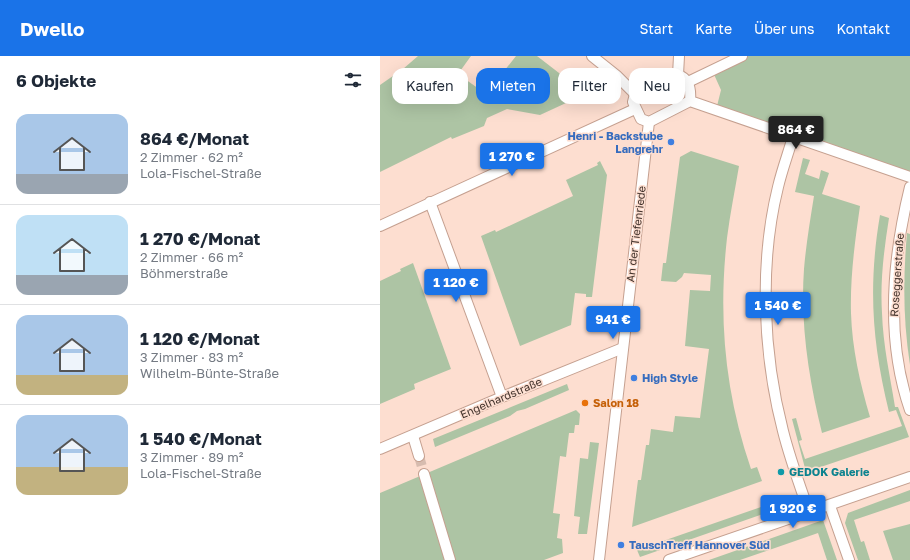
<!DOCTYPE html>
<html lang="de">
<head>
<meta charset="utf-8">
<style>
	:root { --surface:#fff; --page:#f6f6f7; --text:#1f2937; --muted:#747a83; --line:#e0e1e3; --accent:#1a73e8 }
	body { margin:0; font-family:"Golos Text",sans-serif; background:var(--page); color:var(--text); height:100vh; display:flex; flex-direction:column; font-size:15px; white-space:nowrap }
	* { box-sizing:border-box; margin:0 }
	p { font-size:13px; color:var(--muted) }
	.icon { flex:none; width:22px; height:22px; fill:none; stroke:currentColor; stroke-width:2; stroke-linecap:round; stroke-linejoin:round }
	.map { position:relative; flex:1; overflow:hidden }
	.panel { display:flex; flex-direction:column; background:var(--surface); width:380px }
	.panel>* { flex:none }
	.hud { position:absolute; left:12px; top:12px; width:380px; height:36px; display:flex; gap:8px }
	.price { position:absolute; translate:-50% -34px; padding:0 9px; border-radius:4px; background:var(--accent); color:#fff; font-size:13px; line-height:26px; filter:drop-shadow(0 1px 2px #0008) }
	.price::after { content:''; position:absolute; left:50%; top:24px; width:12px; height:9px; margin-left:-6px; background:inherit; clip-path:polygon(0 0,100% 0,50% 100%) }
	.price.selected { background:#222; color:#fff }
	ul { padding:0; list-style:none }
	li { display:flex; align-items:center; gap:12px; height:100px; padding:0 16px }
	li+li { border-top:1px solid var(--line) }
	li span { display:grid; place-items:center; flex:none; width:112px; height:80px; border-radius:12px; color:#555 }
	li>.icon { margin-inline-start:auto }
	span .icon { width:48px; height:48px; fill:#fffc; stroke-width:1 }
	li b { font-size:17px }
	h2 { display:flex; justify-content:space-between; align-items:center; height:48px; padding:0 16px; font-size:17px }
	.pill { padding:0 14px; border-radius:12px; background:var(--surface); box-shadow:0 4px 16px #0002; font-size:14px; line-height:36px }
	.pill.selected { background:var(--accent); color:#fff }
	header { display:flex; align-items:center; gap:24px; box-sizing:border-box; height:56px; padding:0 20px; background:var(--accent); color:#fff }
	header strong { font-size:19px }
	nav { display:flex; gap:22px; margin-inline-start:auto; font-size:14px }
	main { display:flex; flex:1; min-height:0 }
	.map>svg:first-child { display:block }
</style>
</head>
<body>
<header>
<strong>Dwello</strong>
<nav><a>Start</a><a>Karte</a><a>Über uns</a><a>Kontakt</a></nav>
</header>
<main>
<section class="panel">
<h2>6 Objekte<svg class="icon" aria-label="filters" viewBox="0 0 24 24"><path d="M4 7h16M4 17h16"/><circle cx="9" cy="7" r="2"/><circle cx="15" cy="17" r="2"/></svg></h2>
<ul>
<li><span style="background:linear-gradient(#a9c7e8 75%,#9aa5b1 0)"><svg class="icon" aria-label="home" viewBox="0 0 24 24"><path d="M3 11l9-7 9 7M6 9v11h12V9"/></svg></span><div><b>864 €/Monat</b><p>2 Zimmer · 62 m²</p><p>Lola-Fischel-Straße</p></div></li>
<li><span style="background:linear-gradient(#bfe0f5 75%,#9aa5b1 0)"><svg class="icon" aria-label="home" viewBox="0 0 24 24"><path d="M3 11l9-7 9 7M6 9v11h12V9"/></svg></span><div><b>1 270 €/Monat</b><p>2 Zimmer · 66 m²</p><p>Böhmerstraße</p></div></li>
<li><span style="background:linear-gradient(#a9c7e8 75%,#c2b280 0)"><svg class="icon" aria-label="home" viewBox="0 0 24 24"><path d="M3 11l9-7 9 7M6 9v11h12V9"/></svg></span><div><b>1 120 €/Monat</b><p>3 Zimmer · 83 m²</p><p>Wilhelm-Bünte-Straße</p></div></li>
<li><span style="background:linear-gradient(#a9c7e8 65%,#c2b280 0)"><svg class="icon" aria-label="home" viewBox="0 0 24 24"><path d="M3 11l9-7 9 7M6 9v11h12V9"/></svg></span><div><b>1 540 €/Monat</b><p>3 Zimmer · 89 m²</p><p>Lola-Fischel-Straße</p></div></li>
</ul>
</section>
<div class="map">
<svg width="530" height="504" viewBox="0 0 530 504">
	<rect width="100%" height="100%" fill="#fdded0"/>
	<g fill="#adc4a4">
		<polygon points="38,0 91,0 78,18 106,38 136,0 157,0 192,27 199,41 160,59 127,53 107,62 104,70 72,83 71,81 0,116 0,29 23,13"/>
		<polygon points="362,0 530,0 530,122 336,54 341,34 332,14"/>
		<path d="M311,95L359,110C355,134 350,158 347,182C338,262 345,337 371,413L377,411L382,425L252,471L258,424H261L266,389H269L271,373L293,376L295,360L320,362L329,293L305,290L310,234L330,235L331,219L304,217L302,221L296,226L281,225L283,207H286L300,101Z"/>
		<path d="M423,102L430,104L425,118L439,123L441,114L449,117L442,138L480,150C475,185 470,221 471,257C472,292 480,327 490,361L442,377C429,324 420,268 424,213C426,189 430,165 434,140L415,136Z"/>
		<polygon points="220,105 227,119 212,241 206,241 206,238 195,237 191,269 140,290 101,180 115,174 116,176 193,140 186,124 218,109 217,107"/>
		<path d="M500,159L509,162C504,193 500,225 502,257C503,289 510,320 515,351H518L529,381L426,416L412,363L416,362L422,384L419,385L425,403L522,370L516,354L509,356C492,287 488,230 500,159Z"/>
		<path d="M527,177L530,178V309C523,264 523,222 527,177Z"/>
		<polygon points="33,207 71,313 34,328 35,333 0,348 0,225 21,215 20,213"/>
		<polygon points="187,328 189,334 145,353 137,355 130,360 55,391 53,383"/>
		<polygon points="196,354 200,358 199,369 195,369 194,377 189,377 186,401 180,400 173,457 180,458 177,482 182,483 183,497 164,504 0,504 0,437"/>
		<polygon points="210,386 219,387 207,478 198,478 200,461 194,460 200,402 208,403"/>
		<polygon points="530,434 530,445 474,464 481,486 484,485 490,504 478,504 465,467 468,457"/>
		<polygon points="381,451 383,458 260,501 257,494"/>
		<polygon points="443,464 457,504 447,504 438,477 360,504 329,504"/>
		<polygon points="530,468 530,504 513,504 503,475"/>
	</g>
	<g fill="none" stroke-linecap="round" stroke-linejoin="round">
		<polyline stroke="#d7bcaf" stroke-width="10" stroke-dasharray="10 5" stroke-linecap="butt" points="39,400 44,418"/>
		<g stroke="#c5a090" stroke-width="12">
			<g id="minor">
				<polyline points="212,0 237,20 255,38"/>
				<polyline points="298,19 299,0"/>
				<polyline points="308,26 362,0"/>
				<path d="M310,45C311,34 310,23 298,19L255,38L253,46L261,63L269,66L310,45L530,121"/>
				<path d="M413,81C408,98 402,114 398,131C379,208 383,298 403,375C410,403 420,430 429,456"/>
				<path d="M530,131C512,204 505,282 530,354"/>
				<polyline points="50,146 122,341"/>
				<polyline points="0,170 255,53"/>
				<polyline points="33,380 39,400"/>
				<polyline points="0,393 122,341 243,292"/>
				<polyline points="44,418 70,504"/>
				<polyline points="450,450 469,504"/>
				<polyline points="219,504 269,66"/>
				<polyline points="289,504 530,421"/>
			</g>
		</g>
		<use href="#minor" stroke="#fff" stroke-width="10"/>
	</g>
	<g fill="#3f7fe0" stroke="#fdded0" stroke-width="1.5">
		<circle cx="291" cy="86" r="4"/>
		<circle cx="254" cy="322" r="4"/>
		<circle cx="241" cy="489" r="4"/>
	</g>
	<circle fill="#e8710a" stroke="#fdded0" stroke-width="1.5" cx="205" cy="347" r="4"/>
	<circle fill="#0f9aa8" stroke="#fdded0" stroke-width="1.5" cx="401" cy="416" r="4"/>
	<g text-anchor="middle" stroke-width="3" stroke-linejoin="round" paint-order="stroke">
		<g font-size="11" font-weight="bold" fill="#366cbe" stroke="#fdded0" text-anchor="start">
			<text x="283" y="84" text-anchor="end">Henri - Backstube<tspan x="283" dy="13">Langrehr</tspan></text>
			<text x="262" y="326">High Style</text>
			<text x="249" y="493">TauschTreff Hannover Süd</text>
		</g>
		<g font-size="11" fill="#41322b" stroke="#fdded0">
			<text transform="translate(256 178) rotate(-83)" y="4">An der Tiefenriede</text>
			<text transform="translate(517 219) rotate(-86)" y="4">Roseggerstraße</text>
			<text transform="translate(121 342) rotate(-23)" y="4">Engelhardstraße</text>
		</g>
		<g font-size="11" font-weight="bold" fill="#c56008" stroke="#fdded0" text-anchor="start">
			<text x="213" y="351">Salon 18</text>
		</g>
		<g font-size="11" font-weight="bold" fill="#0d838f" stroke="#fdded0" text-anchor="start">
			<text x="409" y="420">GEDOK Galerie</text>
		</g>
	</g>
</svg>
<b class="price selected" style="left:416px;top:94px">864 €</b>
<b class="price" style="left:132px;top:121px">1 270 €</b>
<b class="price" style="left:76px;top:247px">1 120 €</b>
<b class="price" style="left:398px;top:270px">1 540 €</b>
<b class="price" style="left:233px;top:284px">941 €</b>
<b class="price" style="left:413px;top:473px">1 920 €</b>
<div class="hud">
<a class="pill">Kaufen</a>
<a class="pill selected">Mieten</a>
<a class="pill">Filter</a>
<a class="pill">Neu</a>
</div>
</div>
</main>
</body>
</html>
